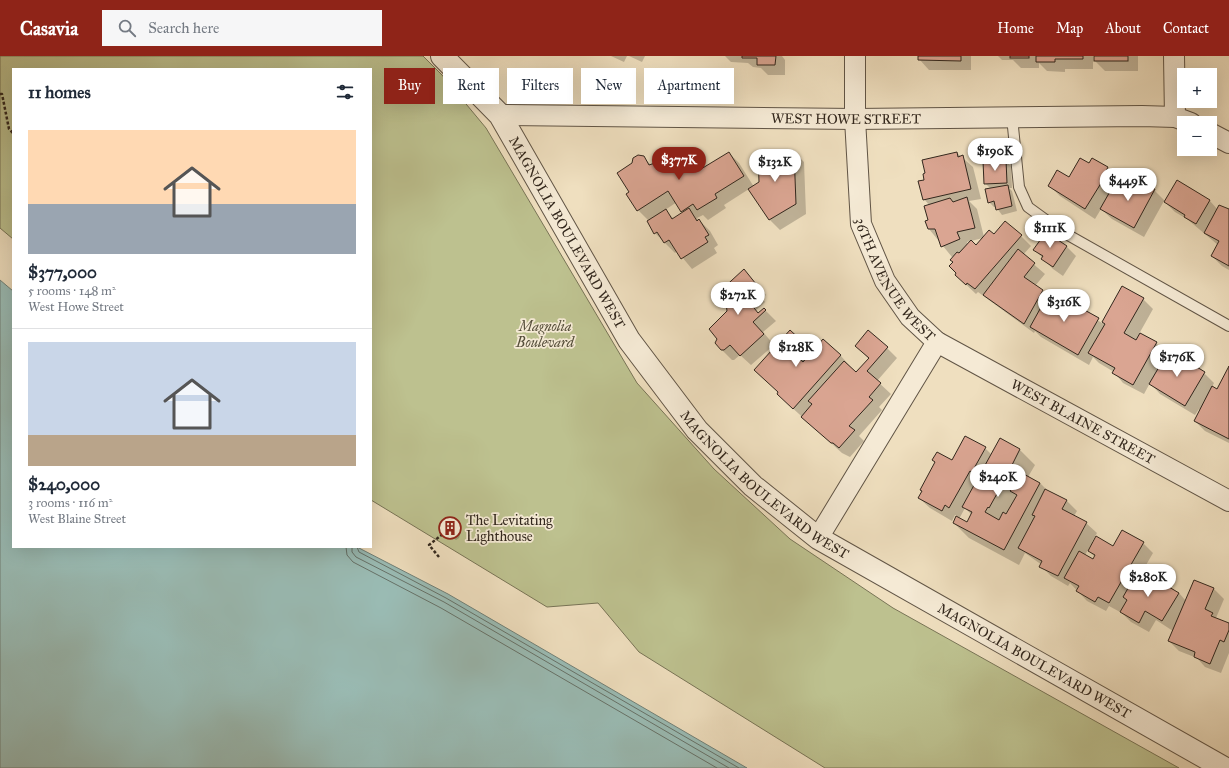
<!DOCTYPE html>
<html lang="en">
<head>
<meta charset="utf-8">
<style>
	:root { --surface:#fff; --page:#f6f6f7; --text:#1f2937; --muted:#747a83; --line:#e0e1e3; --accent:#8f2418 }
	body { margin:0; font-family:"IM FELL Great Primer",serif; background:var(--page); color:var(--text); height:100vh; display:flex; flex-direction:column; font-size:15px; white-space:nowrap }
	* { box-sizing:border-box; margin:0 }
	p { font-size:13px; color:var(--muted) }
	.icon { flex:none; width:22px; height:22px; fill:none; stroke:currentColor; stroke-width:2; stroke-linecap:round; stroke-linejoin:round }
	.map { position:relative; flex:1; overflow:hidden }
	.side { position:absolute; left:12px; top:12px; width:360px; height:480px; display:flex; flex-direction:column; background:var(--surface); border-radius:0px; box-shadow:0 4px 16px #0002 }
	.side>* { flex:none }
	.banner { position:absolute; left:384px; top:12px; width:380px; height:36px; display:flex; gap:8px }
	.fabs { position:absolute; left:1177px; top:12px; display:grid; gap:8px }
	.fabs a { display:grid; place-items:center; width:40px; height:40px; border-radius:0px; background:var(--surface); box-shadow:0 4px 16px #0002; font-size:20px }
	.price { position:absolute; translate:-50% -34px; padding:0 9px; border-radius:14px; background:#fff; color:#222; font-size:13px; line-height:26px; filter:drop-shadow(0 1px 2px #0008) }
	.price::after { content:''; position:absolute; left:50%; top:24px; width:12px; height:9px; margin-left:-6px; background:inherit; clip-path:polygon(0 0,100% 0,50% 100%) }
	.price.current { background:var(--accent); color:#fff }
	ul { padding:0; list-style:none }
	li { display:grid; align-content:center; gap:8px; height:212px; padding:0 16px }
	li+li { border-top:1px solid var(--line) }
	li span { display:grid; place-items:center; height:124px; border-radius:0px; color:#555 }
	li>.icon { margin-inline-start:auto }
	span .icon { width:72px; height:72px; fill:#fffc; stroke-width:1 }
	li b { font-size:17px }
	h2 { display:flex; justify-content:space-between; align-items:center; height:48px; padding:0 16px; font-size:17px }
	.chip { padding:0 14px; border-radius:0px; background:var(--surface); box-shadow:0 4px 16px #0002; font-size:14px; line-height:36px }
	.chip.current { background:var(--accent); color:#fff }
	header { display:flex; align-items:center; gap:24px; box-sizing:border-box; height:56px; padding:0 20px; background:var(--accent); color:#fff }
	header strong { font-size:19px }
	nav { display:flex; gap:22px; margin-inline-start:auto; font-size:14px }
	.search { width:280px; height:36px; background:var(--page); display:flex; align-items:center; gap:10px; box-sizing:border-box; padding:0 14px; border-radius:0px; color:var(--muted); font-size:15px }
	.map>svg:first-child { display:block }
</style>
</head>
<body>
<header>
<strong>Casavia</strong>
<div class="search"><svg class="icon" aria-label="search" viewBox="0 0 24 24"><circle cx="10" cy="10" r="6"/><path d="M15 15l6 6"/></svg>Search here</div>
<nav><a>Home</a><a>Map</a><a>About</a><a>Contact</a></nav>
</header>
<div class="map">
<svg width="1229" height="712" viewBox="0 0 1229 712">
	<rect width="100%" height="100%" fill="#efdfbf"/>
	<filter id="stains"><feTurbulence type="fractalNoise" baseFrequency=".005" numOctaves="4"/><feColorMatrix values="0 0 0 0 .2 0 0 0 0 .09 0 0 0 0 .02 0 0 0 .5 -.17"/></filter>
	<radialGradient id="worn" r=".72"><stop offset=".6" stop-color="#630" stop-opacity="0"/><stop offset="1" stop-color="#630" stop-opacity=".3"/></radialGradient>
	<polygon fill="#bdc18f" stroke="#787456" points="0,0 423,0 442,19 486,72 637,327 714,413 790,483 893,552 1179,712 825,712 639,596 598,547 547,551 371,444 371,13 13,13 13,183 0,172"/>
	<polygon fill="#9abcb5" stroke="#708078" points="0,224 13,235 13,491 357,491 448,538 747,712 0,712"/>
	<g fill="#0003" fill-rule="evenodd">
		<polygon points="611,0 627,0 624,6"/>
		<polygon points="629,0 645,0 642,6"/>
		<polygon points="725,0 782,0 785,4 785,19 768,19 761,12 753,11 748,7 731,6"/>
		<polygon points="919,0 971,0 971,14 929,14 919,3"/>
		<polygon points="998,0 1093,0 1093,13 1065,13 1065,16 1047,15 1039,7 1039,12 1021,12 1013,4 1002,4"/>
		<polygon points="1095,0 1138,0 1138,15 1105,15 1095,5"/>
		<path d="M794,96L804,106L806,158L780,174L770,164L749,133L724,149L726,152L708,164L703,159L697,162L710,175L718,189L714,192L717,197L692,213L677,195L675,197L655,177L649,165L638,154L630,136L643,101L651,109L658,107L665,114L681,104L687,110L697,109L702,114L729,97L739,107L754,131ZM677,146L684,157L674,163L665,154Z"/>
		<path d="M957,97L973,111L981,143L969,145L977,153L984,181L1021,180L1031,190L1023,199L1045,218L1035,230L1048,240L1051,236L1102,267L1122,231L1143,243L1153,253L1139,278L1156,287L1167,298L1204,317L1214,327L1212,331L1217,334L1229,312V387L1205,375L1195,365L1200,354L1199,353L1195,359L1160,338L1150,327L1144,338L1123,327L1114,316L1099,307L1093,301L1089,309L1041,281L1035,275L1034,277L978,236L976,238L956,219L957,217L954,206L956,199L952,201L929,173L930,150L924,143L926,125ZM983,182L976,190L968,189L967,186Z"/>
		<polygon points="1006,105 1011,110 1012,132 1009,132 1012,135 1017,155 1002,159 996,151 994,151 989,146 991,133 985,127"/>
		<polygon points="1089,108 1107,112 1117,122 1116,125 1125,131 1154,134 1165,145 1177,125 1210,145 1218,154 1229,155 1229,214 1222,210 1212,200 1218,189 1187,163 1175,156 1164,145 1144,181 1112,163 1101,153 1095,163 1060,140 1049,129 1070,123"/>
		<polygon points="1066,190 1076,200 1063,220 1053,213 1035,194"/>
		<polygon points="744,215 766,239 762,242 765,246 756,254 759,258 764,253 776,265 763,276 774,289 751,309 740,299 734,304 732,304 721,293 728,255"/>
		<polygon points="790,276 812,297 823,284 841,300 856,317 869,303 856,290 887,292 897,302 877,325 891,338 879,351 882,354 859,380 864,385 850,401 842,397 788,348"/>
		<path d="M1000,383L1020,394L1035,409L1028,421L1040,427L1047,434L1067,445L1077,455L1074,460L1086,467L1097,477L1092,486L1114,491L1143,487L1153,497L1142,516L1179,537L1186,545L1214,533L1224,543L1216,562L1229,568V597L1221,617L1205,611L1197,602L1179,595L1169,585L1173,575L1156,564L1149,576L1131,566L1120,555V556L1109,550L1106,555L1087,545L1070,527L1068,530L1051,520L1041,510L1042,509L1025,497L1019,509L969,482L954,467L957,460L955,459L952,465L930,452L919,442L952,406L985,392L992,399ZM965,452L972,459L967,467L959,463ZM1088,494L1095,501L1094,504L1085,499Z"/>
		<polygon points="449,467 461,476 459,482 456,484 445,476 444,471"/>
	</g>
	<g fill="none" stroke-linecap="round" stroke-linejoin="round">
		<g stroke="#667269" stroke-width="1">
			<polyline points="346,491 347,499 353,506 441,552 717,712"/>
			<polyline points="352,491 352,496 356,501 444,546 729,712"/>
			<polyline points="357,491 359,496 446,542 739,712"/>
		</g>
	</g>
	<g fill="#daa592" stroke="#32271d" fill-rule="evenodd">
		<polygon points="742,0 776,0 775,9 757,9 757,2 742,2"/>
		<polygon points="918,0 961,0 961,5 918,4"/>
		<rect x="1010" y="0" width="19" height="2"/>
		<polygon points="1036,0 1083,0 1083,3 1055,3 1055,6 1036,6"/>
		<rect x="1094" y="0" width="34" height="5"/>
		<polygon points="794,95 796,148 769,164 748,133 759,126 758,96"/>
		<polygon points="729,96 744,120 715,138 717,142 697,154 693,148 681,156 668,135 637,155 626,138 629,136 617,117 632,107 633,102 638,99 644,100 649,109 658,106 663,114 681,103 685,109 698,108 701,113"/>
		<polygon points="957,96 958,101 963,99 971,133 923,144 918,125 924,124 923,118 925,117 922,104"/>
		<polygon points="1080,102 1089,107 1092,102 1108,111 1106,115 1108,116 1085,153 1048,130 1057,114 1069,121"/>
		<polygon points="1006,104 1007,127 984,128 983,105"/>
		<polygon points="1136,123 1155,133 1134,172 1100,153 1116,125 1124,130 1126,127 1132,130"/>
		<polygon points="1177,124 1210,144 1196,168 1184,161 1185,159 1164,146"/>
		<polygon points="1008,129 1012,150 996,154 994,145 988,147 985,133"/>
		<polygon points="967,141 975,172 957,176 960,183 941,191 935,173 928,173 925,165 928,164 924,150 950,142 953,146"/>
		<polygon points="1219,149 1229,153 1229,210 1211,200 1219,185 1204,177"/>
		<polygon points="689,152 697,165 699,163 709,179 705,181 708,186 681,203 669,184 664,187 657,176 654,178 647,165 666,153 672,163"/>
		<polygon points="1005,165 1022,179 975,233 967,227 966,229 955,219 956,217 949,210 953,206 950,204 957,196 959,197 971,184 976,189 989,174 994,178"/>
		<polygon points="1046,176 1067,190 1053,211 1041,203 1043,200 1033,194"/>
		<polygon points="1018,193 1035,207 1024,221 1043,234 1024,268 983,239"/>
		<polygon points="744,213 756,228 752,231 756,235 747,243 758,257 764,252 766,254 753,266 764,278 740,300 730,289 724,294 721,294 715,287 717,283 709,273 727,255 726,247 718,237"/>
		<polygon points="1122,230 1144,242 1124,277 1136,284 1140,277 1157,286 1133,329 1112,317 1115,312 1088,297 1105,268 1102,266"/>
		<polygon points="1050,235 1099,262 1078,299 1030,271"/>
		<polygon points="790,274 804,287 794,298 803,306 823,283 841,299 793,353 777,338 778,336 754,314"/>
		<polygon points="868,274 888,291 867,315 881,327 869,341 873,344 849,370 855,374 839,392 833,387 831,387 801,361 812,348 808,345 844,305 856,316 869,302 855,290"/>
		<polygon points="1169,294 1205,316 1185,350 1149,328"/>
		<polygon points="1229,310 1229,383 1194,365 1212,330 1217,333"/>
		<polygon points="965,380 986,391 972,416 970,415 949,452 945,449 942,455 918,442 922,435 920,434 935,406 932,404 937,396 952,404"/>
		<path d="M1000,382L1020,393L1011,411L1040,427L1004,494L953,467L956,460L967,466L972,456L962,451ZM1003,427L1012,432L1010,435L1017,439L1006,458L1003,456L999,464L985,456L988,451L989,452Z"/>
		<polygon points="1045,433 1067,444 1062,453 1087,466 1058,520 1039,511 1042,505 1018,492 1035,460 1032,459"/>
		<circle cx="450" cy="472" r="7"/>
		<polygon points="1122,474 1144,486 1109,547 1098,541 1095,546 1076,535 1079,530 1064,522 1079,495 1093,503 1095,499 1088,495 1096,480 1113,490"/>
		<polygon points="1139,513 1179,537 1162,565 1145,555 1139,567 1120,556 1127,544 1123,541"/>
		<polygon points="1194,524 1214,532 1205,553 1213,557 1211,560 1229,567 1229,574 1224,586 1220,584 1210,608 1194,601 1195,596 1168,585"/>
	</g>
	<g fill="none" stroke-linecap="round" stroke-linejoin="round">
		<g stroke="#615546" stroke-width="12">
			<polyline id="service" points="1012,61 1019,131 1028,151 1061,175 1229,270"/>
		</g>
		<g stroke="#615546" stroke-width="22">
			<g id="minor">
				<path id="s1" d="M855,0V63L861,168L885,225L910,261L937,286L1229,445"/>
				<polyline points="1174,0 1175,61"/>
				<path id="s2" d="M500,59L855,63L1142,60L1175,61L1191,67"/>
				<polyline points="1210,77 1229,87"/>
				<polyline points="818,482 937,286"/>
			</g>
		</g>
		<g stroke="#615546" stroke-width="24">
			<g id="tertiary">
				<path id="s3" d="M442,0L500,59L629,284L697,374L753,430L818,482L1224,712"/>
			</g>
		</g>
		<g stroke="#32271d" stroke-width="2.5" stroke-dasharray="3 2" stroke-linecap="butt">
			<polyline points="0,38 2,38 9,73 13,77"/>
			<polyline points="439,501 429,489 444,477"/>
		</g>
		<use href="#service" stroke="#f5ead5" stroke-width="10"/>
		<use href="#minor" stroke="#f5ead5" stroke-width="20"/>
		<use href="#tertiary" stroke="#f5ead5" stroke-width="22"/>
	</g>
	<defs>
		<g id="building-ring" transform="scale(1.15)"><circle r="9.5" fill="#f5ead5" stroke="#8f2418" stroke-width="1.5"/><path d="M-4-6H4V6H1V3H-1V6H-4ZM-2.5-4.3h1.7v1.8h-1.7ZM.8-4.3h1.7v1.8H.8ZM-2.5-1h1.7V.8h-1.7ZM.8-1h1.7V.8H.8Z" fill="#8f2418"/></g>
	</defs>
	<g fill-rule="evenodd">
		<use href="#building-ring" x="450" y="472"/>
	</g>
	<g text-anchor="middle" stroke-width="3.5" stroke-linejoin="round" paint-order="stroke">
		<g font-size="14" fill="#32271d" stroke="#f5ead5">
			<text dy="5" stroke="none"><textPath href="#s2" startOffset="346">WEST HOWE STREET</textPath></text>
			<text dy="5" stroke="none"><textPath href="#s3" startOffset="218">MAGNOLIA BOULEVARD WEST</textPath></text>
			<text dy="5" stroke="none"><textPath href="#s1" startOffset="234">36TH AVENUE WEST</textPath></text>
			<text dy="5" stroke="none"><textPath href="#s1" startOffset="477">WEST BLAINE STREET</textPath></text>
			<text dy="5" stroke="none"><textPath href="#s3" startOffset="542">MAGNOLIA BOULEVARD WEST</textPath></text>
			<text dy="5" stroke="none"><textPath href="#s3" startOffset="866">MAGNOLIA BOULEVARD WEST</textPath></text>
		</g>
		<g font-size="14" font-style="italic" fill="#554e3a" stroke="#f5ead5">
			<text x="545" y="275">Magnolia<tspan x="545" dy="16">Boulevard</tspan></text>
		</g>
		<g font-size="14" fill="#32271d" stroke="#f5ead5" text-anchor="start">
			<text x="466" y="469">The Levitating<tspan x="466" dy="16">Lighthouse</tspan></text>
		</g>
	</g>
	<rect width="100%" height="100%" filter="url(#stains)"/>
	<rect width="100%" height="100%" fill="url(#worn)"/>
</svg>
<div class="fabs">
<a>+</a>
<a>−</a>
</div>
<b class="price" style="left:995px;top:116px">$190K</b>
<b class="price current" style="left:679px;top:125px">$377K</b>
<b class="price" style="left:775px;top:127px">$132K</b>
<b class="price" style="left:1128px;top:146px">$449K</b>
<b class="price" style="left:1050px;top:193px">$111K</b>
<b class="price" style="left:738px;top:260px">$272K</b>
<b class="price" style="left:1064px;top:267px">$316K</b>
<b class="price" style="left:796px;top:312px">$128K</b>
<b class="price" style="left:1177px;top:322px">$176K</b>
<b class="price" style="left:998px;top:442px">$240K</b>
<b class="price" style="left:1148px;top:542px">$280K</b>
<div class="banner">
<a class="chip current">Buy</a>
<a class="chip">Rent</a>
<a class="chip">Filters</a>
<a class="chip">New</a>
<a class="chip">Apartment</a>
</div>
<section class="side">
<h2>11 homes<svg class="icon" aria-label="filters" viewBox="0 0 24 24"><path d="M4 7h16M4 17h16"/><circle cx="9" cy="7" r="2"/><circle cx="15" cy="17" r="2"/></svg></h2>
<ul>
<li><span style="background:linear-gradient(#ffd9b3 60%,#9aa5b1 0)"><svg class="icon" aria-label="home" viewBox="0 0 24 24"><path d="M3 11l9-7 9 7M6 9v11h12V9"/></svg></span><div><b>$377,000</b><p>5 rooms · 148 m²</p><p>West Howe Street</p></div></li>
<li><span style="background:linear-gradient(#c9d6e8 75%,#b9a48a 0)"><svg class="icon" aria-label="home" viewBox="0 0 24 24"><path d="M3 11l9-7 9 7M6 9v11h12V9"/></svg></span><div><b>$240,000</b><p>3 rooms · 116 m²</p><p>West Blaine Street</p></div></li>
</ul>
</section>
</div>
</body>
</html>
